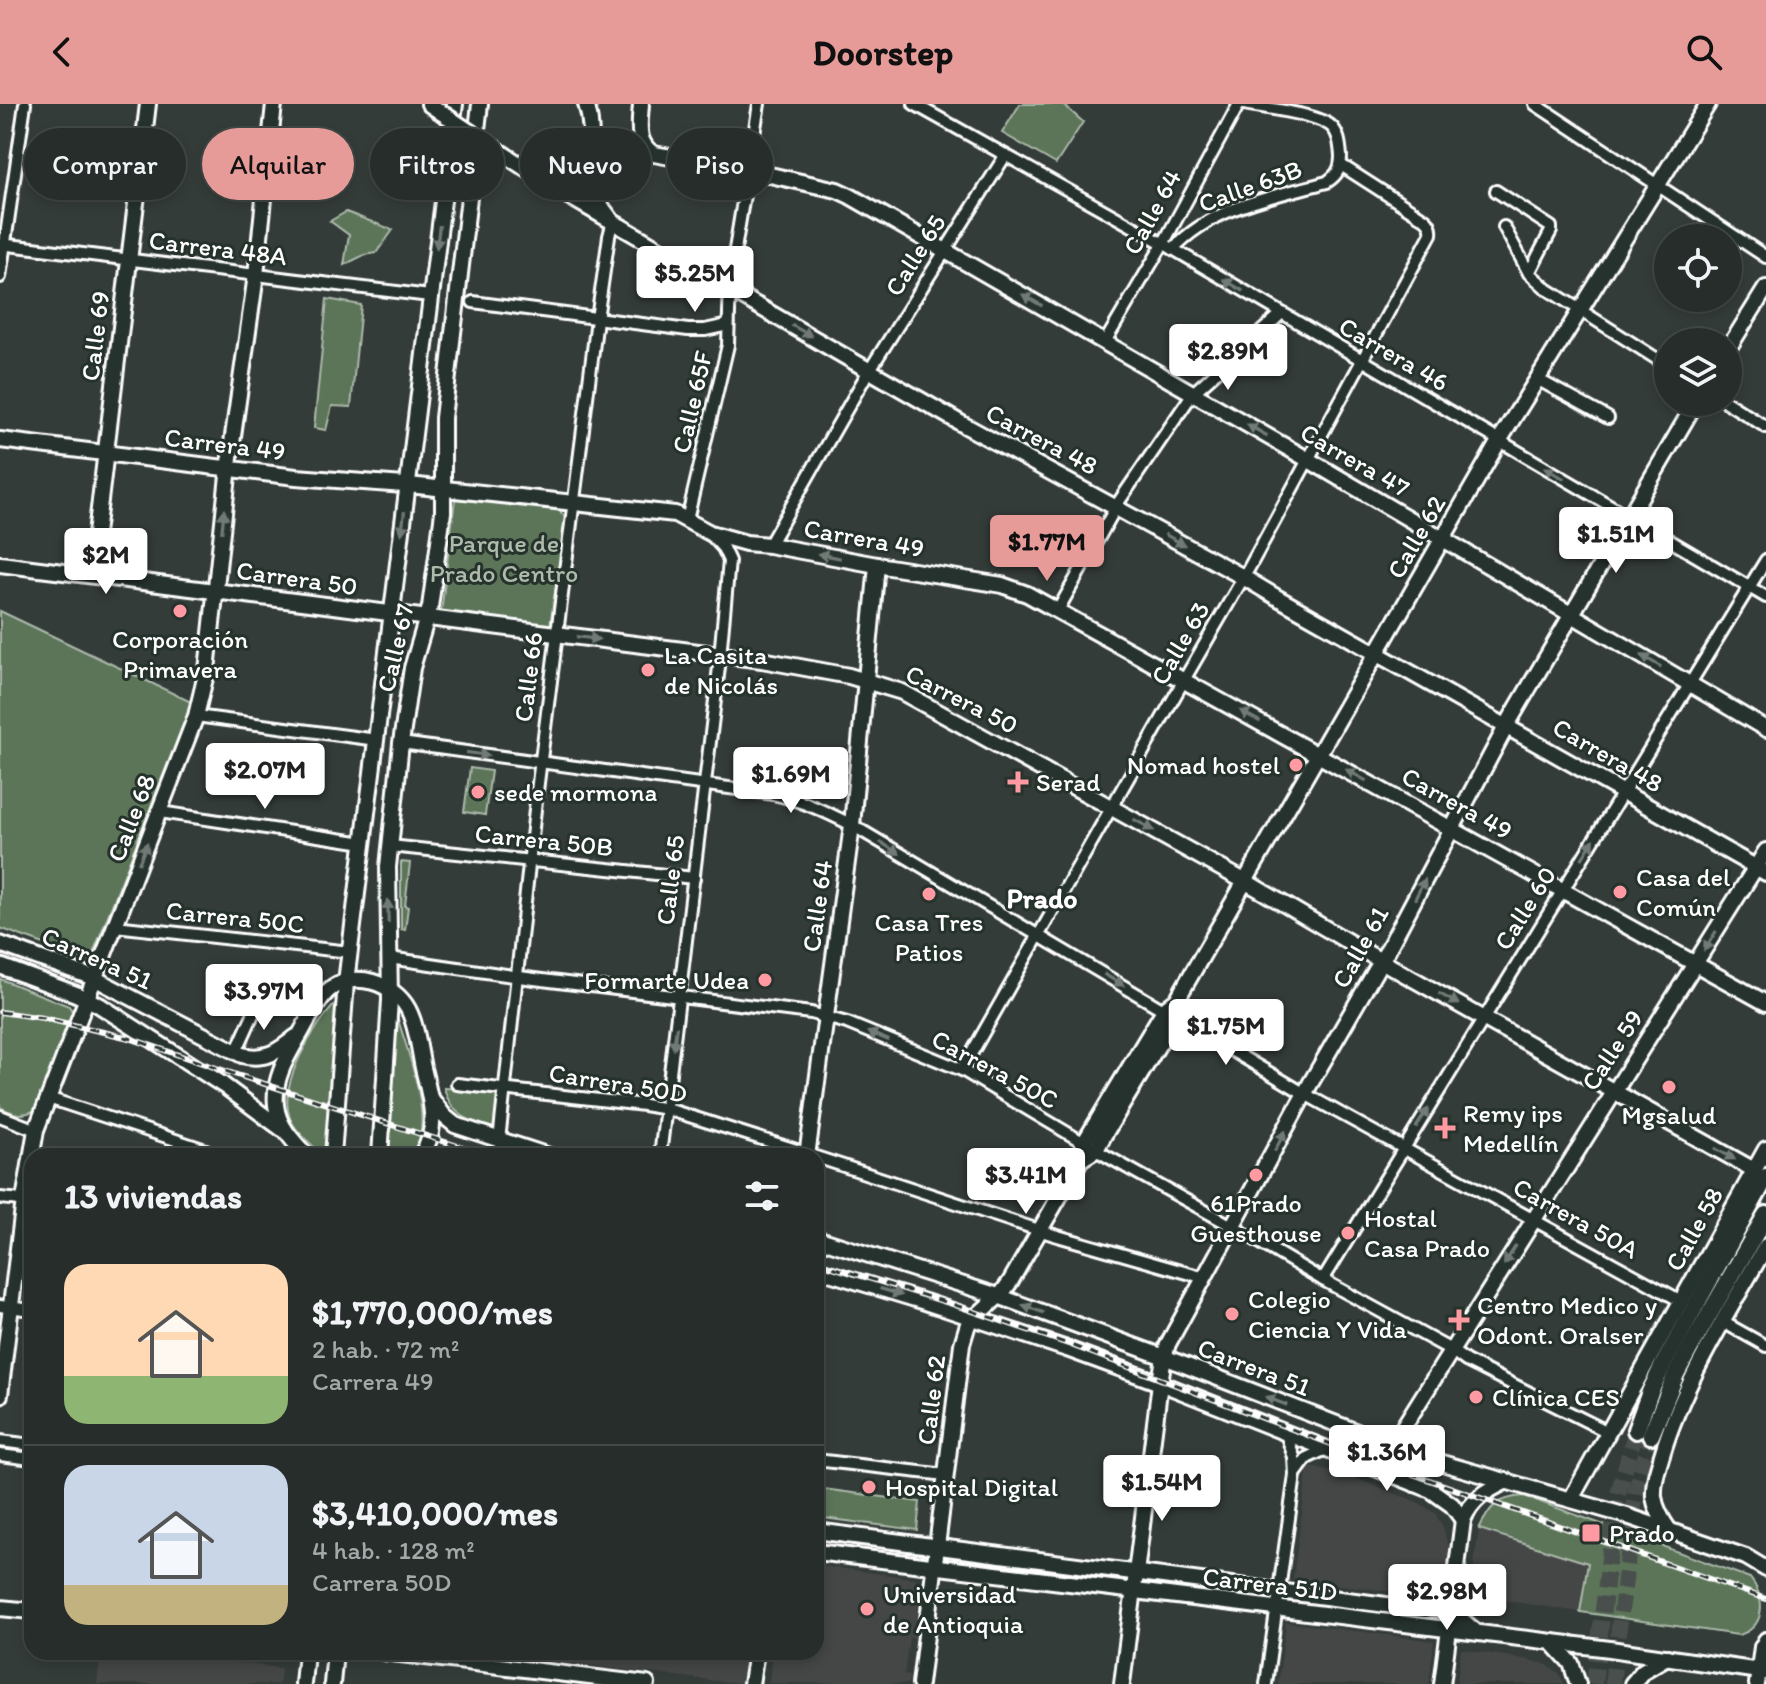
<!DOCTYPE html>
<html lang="es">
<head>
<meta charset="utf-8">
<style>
	:root { --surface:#272d2b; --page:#2f3533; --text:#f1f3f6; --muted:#a4a8a9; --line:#434947; --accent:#e69b98 }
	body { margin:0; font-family:Itim,sans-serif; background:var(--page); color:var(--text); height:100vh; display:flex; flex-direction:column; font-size:30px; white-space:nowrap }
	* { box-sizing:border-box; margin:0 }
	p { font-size:26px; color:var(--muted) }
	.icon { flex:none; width:44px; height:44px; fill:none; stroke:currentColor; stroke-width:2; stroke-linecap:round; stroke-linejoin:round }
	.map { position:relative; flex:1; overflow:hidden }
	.details { position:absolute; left:24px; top:1044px; width:800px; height:512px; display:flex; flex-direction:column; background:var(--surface); border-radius:24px; box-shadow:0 4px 12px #0003,0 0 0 2px var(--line) }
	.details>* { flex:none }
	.top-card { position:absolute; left:24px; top:24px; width:800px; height:72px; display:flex; gap:16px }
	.buttons { position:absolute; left:1654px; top:120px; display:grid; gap:16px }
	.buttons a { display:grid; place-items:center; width:88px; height:88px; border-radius:50%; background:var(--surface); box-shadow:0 4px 12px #0003,0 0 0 2px var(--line); font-size:40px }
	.price { position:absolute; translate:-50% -68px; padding:0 18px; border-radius:8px; background:#fff; color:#222; font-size:26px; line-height:52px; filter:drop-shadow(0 2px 4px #0008) }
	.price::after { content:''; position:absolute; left:50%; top:48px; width:24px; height:18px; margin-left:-12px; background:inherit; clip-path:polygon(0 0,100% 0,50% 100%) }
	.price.selected { background:var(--accent); color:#111 }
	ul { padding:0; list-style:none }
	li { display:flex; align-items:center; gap:24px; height:200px; padding:0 40px }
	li+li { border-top:2px solid var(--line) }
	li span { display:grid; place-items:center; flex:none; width:224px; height:160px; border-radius:24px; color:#555 }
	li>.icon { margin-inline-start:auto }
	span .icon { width:96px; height:96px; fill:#fffc; stroke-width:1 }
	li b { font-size:34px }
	h2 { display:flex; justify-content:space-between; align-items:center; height:96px; padding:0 40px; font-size:34px }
	.tag { padding:0 28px; border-radius:36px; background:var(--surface); box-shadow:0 4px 12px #0003,0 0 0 2px var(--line); font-size:28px; line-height:72px }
	.tag.selected { background:var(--accent); color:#111 }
	header { display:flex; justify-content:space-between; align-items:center; height:104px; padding:0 40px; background:var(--accent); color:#111; font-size:36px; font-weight:700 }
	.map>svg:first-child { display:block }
</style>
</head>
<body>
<header><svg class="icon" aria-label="back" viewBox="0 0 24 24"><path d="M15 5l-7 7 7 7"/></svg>Doorstep<svg class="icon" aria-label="search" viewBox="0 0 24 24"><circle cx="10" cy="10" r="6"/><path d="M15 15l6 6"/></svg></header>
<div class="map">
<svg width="1766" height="1580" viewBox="0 0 1766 1580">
	<rect width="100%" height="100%" fill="#343c39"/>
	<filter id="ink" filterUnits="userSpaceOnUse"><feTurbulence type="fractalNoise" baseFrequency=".0125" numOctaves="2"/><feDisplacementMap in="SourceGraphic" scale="16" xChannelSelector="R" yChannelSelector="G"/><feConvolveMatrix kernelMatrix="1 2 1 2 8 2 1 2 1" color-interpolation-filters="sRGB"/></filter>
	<g filter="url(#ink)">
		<g fill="#444747">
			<polygon points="1308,1363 1339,1368 1417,1398 1435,1409 1444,1426 1449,1445 1442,1494 1293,1475"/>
			<polygon points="1479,1425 1588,1459 1580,1508 1470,1491"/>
			<polygon points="816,1461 912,1474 914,1473 921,1483 914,1534 909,1534 904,1571 909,1572 908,1580 769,1579 773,1548 816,1548"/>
			<polygon points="1286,1518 1434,1537 1429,1580 1278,1580"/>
			<polygon points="1461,1545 1524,1555 1546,1560 1560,1571 1564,1580 1457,1580"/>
			<polygon points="101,1548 147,1548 281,1564 279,1580 97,1580"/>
			<polygon points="483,1548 745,1548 741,1580"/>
		</g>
		<g fill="#5b7459" stroke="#adbaac" stroke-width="2">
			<polygon points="1020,0 1065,0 1065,2 1083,18 1056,60 1002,29"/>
			<polygon points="346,108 393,126 376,149 364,151 344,161 349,131 330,117"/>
			<polygon points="327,195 361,201 351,303 332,302 326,326 314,324"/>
			<polygon points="455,395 554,401 566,414 550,522 441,509"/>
			<polygon points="0,507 189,597 191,601 90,857 0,824"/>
			<polygon points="470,664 491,667 485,711 464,708"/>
			<polygon points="401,758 410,759 405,802 408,803 405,826 401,825"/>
			<path d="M0,875L69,902L74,910L35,1006C22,1013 13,1010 0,1003Z"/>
			<path d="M339,896L328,1052H324C313,1041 296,1029 290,1014C277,980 315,919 339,896Z"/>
			<path d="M396,909C406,942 432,1010 417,1041C416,1043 410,1051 410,1052H386Z"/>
			<path d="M444,984L499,987L494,1024C469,1017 451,1012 444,984Z"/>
			<polygon points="816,1384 920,1398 917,1426 816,1413"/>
			<path d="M1524,1392L1750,1474C1766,1494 1766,1524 1738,1531L1580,1508L1588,1459L1479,1425C1490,1402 1497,1394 1524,1392Z"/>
		</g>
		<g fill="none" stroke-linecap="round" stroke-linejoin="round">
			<g stroke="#48504d" stroke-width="16" stroke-dasharray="16 8" stroke-linecap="butt">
				<polyline points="1594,1580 1616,1397 1636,1326"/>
				<polyline points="1612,1580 1636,1386 1651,1331"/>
			</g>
			<g stroke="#fff" stroke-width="16">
				<g id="street">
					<polyline points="914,0 1173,145 1766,493"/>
					<polyline points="1535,0 1766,153"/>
					<polyline points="1496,87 1551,123 1551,127 1529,169"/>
					<polyline points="1504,123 1529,169 1547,185 1668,262"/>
					<polyline points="0,140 430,192"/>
					<path d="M1173,145C1213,102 1273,93 1327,78C1337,71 1341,65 1341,52C1340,41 1339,29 1331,22C1317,10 1264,4 1244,0"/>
					<polyline points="0,173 25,0"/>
					<polyline points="473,198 688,226 705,226 728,221"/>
					<polyline points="1105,238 1163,140 1239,0"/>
					<polyline points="1537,275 1608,314"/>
					<polyline points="1726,298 1766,323"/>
					<polyline points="687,416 728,241 730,176 759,0"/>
					<polyline points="769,441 864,275 1005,52"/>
					<polyline points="1058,506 1120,396 1193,289 1281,210"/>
					<polyline points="196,612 377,636"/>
					<path d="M401,639L773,690C801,696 826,708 852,721L1305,990L1681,1197"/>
					<polyline points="160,708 364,739"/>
					<polyline points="390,742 694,774"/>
					<polyline points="115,822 350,848"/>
					<polyline points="389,854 534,875 811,909 847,919 962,966 1101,1049 1232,1122 1323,1176 1451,1246 1466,1257 1608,1328"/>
					<polyline points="236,948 261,893"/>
					<path d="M962,966L1184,576L1249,464L1431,130C1432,123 1430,119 1425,115L1341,61"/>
					<polyline points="457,980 644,1001 667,1005 812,1051"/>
					<polyline points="48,994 206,1046 205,1052"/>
					<polyline points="0,1012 36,1026"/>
					<polyline points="499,1037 537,687 597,215 609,132 613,117"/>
					<polyline points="660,1052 719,563 729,457 723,444 711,431"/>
					<polyline points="816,1053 1054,1131 1205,1174"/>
					<polyline points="0,1094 32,1097"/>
					<polyline points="1323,1176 1766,456"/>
					<polyline points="0,1202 32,1206"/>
					<polyline points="1723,1218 1766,1242"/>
					<polyline points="0,1337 32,1341"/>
					<polyline points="0,1351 32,1355"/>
					<polyline points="816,1356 946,1371"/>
					<polyline points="1296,1369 1307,1354 1326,1345"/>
					<polyline points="1266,1580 1295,1371 1294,1353 1286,1330"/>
				</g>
			</g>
			<g stroke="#fff" stroke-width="20">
				<g id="secondary">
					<polyline points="429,0 442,9"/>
					<path d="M586,0C600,41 575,73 610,114"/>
					<path d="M641,0C640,19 635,39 654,50L770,71L837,86L850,92L1307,355L1766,625"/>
					<polyline points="485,38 570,93 851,256 964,321 1243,473 1278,494 1766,769"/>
					<polyline points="1728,245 1766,184"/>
					<polyline points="0,336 296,373 418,382 675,410 710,429 746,439 769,441 877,461 1002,481 1027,490 1766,899"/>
					<polyline points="0,460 762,556 849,572 902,588 1255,783 1381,857 1754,1066"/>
					<polyline points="91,471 148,0"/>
					<path d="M0,840L94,874L242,951C265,957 279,947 296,933"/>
					<polyline points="0,862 76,890 99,901 223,981 282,1025"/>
					<polyline points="433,997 444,1012 455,1021 549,1052"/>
					<path d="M307,1052C293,1037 278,1022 276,1001C273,975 287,953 299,932C308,917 316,897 329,886C354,865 394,879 408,905C417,922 419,945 423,964C430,993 441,1026 420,1052"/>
					<polyline points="333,1052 346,878 455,0"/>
					<polyline points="380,1052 390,896 388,763 401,639 412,564 430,503 443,408 443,314 480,0"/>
					<polyline points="807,1052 852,721 877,461"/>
					<polyline points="1081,1055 1096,1046 1104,1031 1175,913 1177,896"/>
					<polyline points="816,1134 998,1192 1164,1253 1401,1345 1442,1359 1627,1412 1746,1453 1766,1465"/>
					<polyline points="816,1165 925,1198 1067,1245 1160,1279 1431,1386 1452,1401 1463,1416"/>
					<polyline points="0,1291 24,1096 36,1026 196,612 207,566 230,353 256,171 274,0"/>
					<path d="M1415,1380C1407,1359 1397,1344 1404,1322L1766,747"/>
					<polyline points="1571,1395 1766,1045"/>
					<path d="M1669,1426C1662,1416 1656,1406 1654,1393C1653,1378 1658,1364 1662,1351C1683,1279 1729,1207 1766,1142"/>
					<polyline points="816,1427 1425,1506 1441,1503 1452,1499 1462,1516 1475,1527"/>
					<polyline points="816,1448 1610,1545 1766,1568"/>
					<polyline points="0,1504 32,1507"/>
					<polyline points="1552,1538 1571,1559 1578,1580"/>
					<polyline points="384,1548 647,1580"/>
					<polyline points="303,1580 306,1548"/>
					<polyline points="332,1580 335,1548"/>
					<polyline points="751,1580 756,1548"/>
					<polyline points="920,1580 962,1240 968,1220 1002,1189 1010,1178 1081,1055 1084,1039 1164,906 1177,896 1183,885 1499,337 1708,0"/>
					<polyline points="1122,1580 1160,1279 1164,1253 1168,1240 1310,980 1387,847 1507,621 1696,298"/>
					<path d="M1442,1580L1463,1416C1472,1395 1486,1387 1507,1377"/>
					<polyline points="1632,1580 1643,1567 1667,1553"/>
					<polyline points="1757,1580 1762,1543 1766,1536"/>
				</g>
			</g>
			<g stroke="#fff" stroke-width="22">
				<g id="primary">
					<polyline points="1636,1326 1650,1288 1663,1261 1766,1073"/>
					<polyline points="1651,1331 1676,1270 1690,1244 1766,1111"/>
				</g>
			</g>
			<use href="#street" stroke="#26332d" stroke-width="10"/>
			<use href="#secondary" stroke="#26332d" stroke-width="14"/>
			<use href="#primary" stroke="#26332d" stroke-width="16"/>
			<g stroke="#fff" stroke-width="6">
				<g id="rail">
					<polyline points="0,908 43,914 129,934 237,971 489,1052"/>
					<polyline points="816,1158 955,1201 1071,1241 1373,1356 1766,1495"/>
				</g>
			</g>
			<use href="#rail" stroke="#26332d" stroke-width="3" stroke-dasharray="9" stroke-linecap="butt"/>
			<g stroke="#fff" stroke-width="20" stroke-linecap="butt">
				<polyline id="secondary-bridge" points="442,9 485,38"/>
			</g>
			<use href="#secondary-bridge" stroke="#26332d" stroke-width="14"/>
		</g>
		<defs><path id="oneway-solid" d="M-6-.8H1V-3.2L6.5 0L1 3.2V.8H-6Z" transform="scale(2)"/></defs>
		<g fill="#727a76">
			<use href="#oneway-solid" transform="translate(438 133) rotate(97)"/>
			<use href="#oneway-solid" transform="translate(1233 181) rotate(-149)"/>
			<use href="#oneway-solid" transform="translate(1032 196) rotate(-150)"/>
			<use href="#oneway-solid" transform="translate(802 227) rotate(29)"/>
			<use href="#oneway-solid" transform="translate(1257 326) rotate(-150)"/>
			<use href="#oneway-solid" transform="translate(1554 369) rotate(-150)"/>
			<use href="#oneway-solid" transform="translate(223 417) rotate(-84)"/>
			<use href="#oneway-solid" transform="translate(403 419) rotate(97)"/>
			<use href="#oneway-solid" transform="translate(1175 436) rotate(29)"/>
			<use href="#oneway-solid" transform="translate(829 452) rotate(-169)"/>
			<use href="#oneway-solid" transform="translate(588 534) rotate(7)"/>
			<use href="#oneway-solid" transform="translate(1651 557) rotate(-149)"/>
			<use href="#oneway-solid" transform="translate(1250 612) rotate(-151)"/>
			<use href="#oneway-solid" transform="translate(478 650) rotate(8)"/>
			<use href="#oneway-solid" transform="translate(1356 671) rotate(-151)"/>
			<use href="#oneway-solid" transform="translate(1144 721) rotate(29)"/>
			<use href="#oneway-solid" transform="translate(890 744) rotate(32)"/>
			<use href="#oneway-solid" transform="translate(1588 745) rotate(-58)"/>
			<use href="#oneway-solid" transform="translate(143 749) rotate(-68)"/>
			<use href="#oneway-solid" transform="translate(1420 785) rotate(-63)"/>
			<use href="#oneway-solid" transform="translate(388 807) rotate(-91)"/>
			<use href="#oneway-solid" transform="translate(1710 837) rotate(122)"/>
			<use href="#oneway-solid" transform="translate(1114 876) rotate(30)"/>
			<use href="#oneway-solid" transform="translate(1449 895) rotate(29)"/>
			<use href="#oneway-solid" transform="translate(878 932) rotate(-158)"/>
			<use href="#oneway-solid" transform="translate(675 934) rotate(97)"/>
			<use href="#oneway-solid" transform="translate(1422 1014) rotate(-58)"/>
			<use href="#oneway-solid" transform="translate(1280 1037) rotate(-62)"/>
			<use href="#oneway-solid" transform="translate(1725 1050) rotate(29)"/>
			<use href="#oneway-solid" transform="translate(1510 1151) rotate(122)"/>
			<use href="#oneway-solid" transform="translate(891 1188) rotate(17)"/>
			<use href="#oneway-solid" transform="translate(1033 1205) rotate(-160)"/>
			<use href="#oneway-solid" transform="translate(1276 1297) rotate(-159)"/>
		</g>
	</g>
	<g fill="#ff9aa2" stroke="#26332d" stroke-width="3">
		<circle cx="180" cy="507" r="8"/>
		<circle cx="648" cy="566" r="8"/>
		<circle cx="1296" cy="661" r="8"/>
		<path d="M1014 666h8v8h8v8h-8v8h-8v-8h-8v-8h8z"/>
		<circle cx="478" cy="688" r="8"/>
		<circle cx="1620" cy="788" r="8"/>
		<circle cx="929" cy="790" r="8"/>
		<circle cx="765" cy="876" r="8"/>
		<circle cx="1669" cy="983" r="8"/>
		<path d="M1441 1012h8v8h8v8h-8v8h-8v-8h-8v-8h8z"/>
		<circle cx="1256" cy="1071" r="8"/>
		<circle cx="1348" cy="1129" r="8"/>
		<circle cx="1232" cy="1210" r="8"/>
		<path d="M1455 1204h8v8h8v8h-8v8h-8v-8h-8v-8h8z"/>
		<circle cx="1476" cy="1293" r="8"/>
		<circle cx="869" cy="1383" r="8"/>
		<rect x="1581" y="1419" width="20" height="20" rx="4"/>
		<circle cx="867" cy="1505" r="8"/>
	</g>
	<g text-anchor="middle" stroke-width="6" stroke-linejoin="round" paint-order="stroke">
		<g font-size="26" fill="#fff" stroke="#26332d">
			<text transform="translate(1250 82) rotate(-20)" y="9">Calle 63B</text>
			<text transform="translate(1152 108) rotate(-61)" y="9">Calle 64</text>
			<text transform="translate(218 144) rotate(7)" y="9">Carrera 48A</text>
			<text transform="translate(915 151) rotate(-58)" y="9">Calle 65</text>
			<text transform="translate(95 232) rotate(-83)" y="9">Calle 69</text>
			<text transform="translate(1394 250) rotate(30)" y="9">Carrera 46</text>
			<text transform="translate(692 298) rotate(-77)" y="9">Calle 65F</text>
			<text transform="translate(1042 335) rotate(28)" y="9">Carrera 48</text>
			<text transform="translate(225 340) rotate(7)" y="9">Carrera 49</text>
			<text transform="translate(1355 356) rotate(30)" y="9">Carrera 47</text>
			<text transform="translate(1416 433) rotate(-60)" y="9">Calle 62</text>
			<text transform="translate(864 434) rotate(10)" y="9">Carrera 49</text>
			<text transform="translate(297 474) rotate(8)" y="9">Carrera 50</text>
			<text transform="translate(1180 539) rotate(-60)" y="9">Calle 63</text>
			<text transform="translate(395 544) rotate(-77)" y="9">Calle 67</text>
			<text transform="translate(528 573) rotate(-83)" y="9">Calle 66</text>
			<text transform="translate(962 595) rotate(27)" y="9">Carrera 50</text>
			<text transform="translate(1608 651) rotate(30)" y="9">Carrera 48</text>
			<text transform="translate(1457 699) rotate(29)" y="9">Carrera 49</text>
			<text transform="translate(131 714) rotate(-69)" y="9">Calle 68</text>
			<text transform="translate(544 736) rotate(6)" y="9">Carrera 50B</text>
			<text transform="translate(670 776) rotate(-83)" y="9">Calle 65</text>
			<text transform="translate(817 802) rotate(-82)" y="9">Calle 64</text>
			<text transform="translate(1525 804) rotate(-58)" y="9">Calle 60</text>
			<text transform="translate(235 813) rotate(6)" y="9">Carrera 50C</text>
			<text transform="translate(1360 843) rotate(-61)" y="9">Calle 61</text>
			<text transform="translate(97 854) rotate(24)" y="9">Carrera 51</text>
			<text transform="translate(1612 946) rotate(-57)" y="9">Calle 59</text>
			<text transform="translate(995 965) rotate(28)" y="9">Carrera 50C</text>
			<text transform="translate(618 979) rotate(9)" y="9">Carrera 50D</text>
			<text transform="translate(1576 1114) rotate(29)" y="9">Carrera 50A</text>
			<text transform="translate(1694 1125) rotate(-61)" y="9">Calle 58</text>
			<text transform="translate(1254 1263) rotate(21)" y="9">Carrera 51</text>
			<text transform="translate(931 1296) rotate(-83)" y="9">Calle 62</text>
			<text transform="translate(1270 1480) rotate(7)" y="9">Carrera 51D</text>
		</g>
		<g font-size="26" fill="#adbaac" stroke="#26332d">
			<text x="504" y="448">Parque de<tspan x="504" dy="30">Prado Centro</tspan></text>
		</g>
		<g font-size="26" fill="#fff" stroke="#26332d" text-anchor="start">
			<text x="180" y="544" text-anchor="middle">Corporación<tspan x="180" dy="30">Primavera</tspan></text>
			<text x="664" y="560">La Casita<tspan x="664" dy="30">de Nicolás</tspan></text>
			<text x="1280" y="670" text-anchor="end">Nomad hostel</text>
			<text x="1036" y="687">Serad</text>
			<text x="494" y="697">sede mormona</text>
			<text x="1636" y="782">Casa del<tspan x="1636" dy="30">Común</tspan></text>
			<text x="929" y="827" text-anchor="middle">Casa Tres<tspan x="929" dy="30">Patios</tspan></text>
			<text x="749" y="885" text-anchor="end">Formarte Udea</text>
			<text x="1463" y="1018">Remy ips<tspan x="1463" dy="30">Medellín</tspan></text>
			<text x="1669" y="1020" text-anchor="middle">Mgsalud</text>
			<text x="1256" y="1108" text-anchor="middle">61Prado<tspan x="1256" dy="30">Guesthouse</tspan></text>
			<text x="1364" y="1123">Hostal<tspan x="1364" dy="30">Casa Prado</tspan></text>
			<text x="1248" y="1204">Colegio<tspan x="1248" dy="30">Ciencia Y Vida</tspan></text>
			<text x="1477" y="1210">Centro Medico y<tspan x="1477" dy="30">Odont. Oralser</tspan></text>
			<text x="1492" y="1302">Clínica CES</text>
			<text x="885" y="1392">Hospital Digital</text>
			<text x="1609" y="1438">Prado</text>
			<text x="883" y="1499">Universidad<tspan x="883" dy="30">de Antioquia</tspan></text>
		</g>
		<g font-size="28" font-weight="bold" fill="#fff" stroke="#26332d">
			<text x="1042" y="804">Prado</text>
		</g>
	</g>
</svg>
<div class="buttons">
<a><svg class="icon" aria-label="locate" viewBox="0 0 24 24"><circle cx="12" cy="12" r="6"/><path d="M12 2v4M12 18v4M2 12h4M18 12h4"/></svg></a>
<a><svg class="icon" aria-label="layers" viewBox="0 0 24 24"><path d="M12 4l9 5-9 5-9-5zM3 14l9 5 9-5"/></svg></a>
</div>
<b class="price" style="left:695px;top:210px">$5.25M</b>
<b class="price" style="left:1228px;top:288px">$2.89M</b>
<b class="price" style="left:1616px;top:471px">$1.51M</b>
<b class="price selected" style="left:1047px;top:479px">$1.77M</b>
<b class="price" style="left:106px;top:492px">$2M</b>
<b class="price" style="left:265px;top:707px">$2.07M</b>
<b class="price" style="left:791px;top:711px">$1.69M</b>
<b class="price" style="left:264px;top:928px">$3.97M</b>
<b class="price" style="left:1226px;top:963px">$1.75M</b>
<b class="price" style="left:1026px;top:1112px">$3.41M</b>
<b class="price" style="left:1387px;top:1389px">$1.36M</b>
<b class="price" style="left:1162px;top:1419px">$1.54M</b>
<b class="price" style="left:1447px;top:1528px">$2.98M</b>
<div class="top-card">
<a class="tag">Comprar</a>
<a class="tag selected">Alquilar</a>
<a class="tag">Filtros</a>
<a class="tag">Nuevo</a>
<a class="tag">Piso</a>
</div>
<section class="details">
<h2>13 viviendas<svg class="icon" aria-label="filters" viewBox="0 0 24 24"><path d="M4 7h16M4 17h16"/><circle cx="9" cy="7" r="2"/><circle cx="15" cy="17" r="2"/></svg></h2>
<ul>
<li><span style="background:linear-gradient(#ffd9b3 70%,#8fb573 0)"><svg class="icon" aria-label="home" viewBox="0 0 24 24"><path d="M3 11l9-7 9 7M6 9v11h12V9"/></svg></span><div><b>$1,770,000/mes</b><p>2 hab. · 72 m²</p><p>Carrera 49</p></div></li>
<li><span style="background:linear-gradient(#c9d6e8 75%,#c2b280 0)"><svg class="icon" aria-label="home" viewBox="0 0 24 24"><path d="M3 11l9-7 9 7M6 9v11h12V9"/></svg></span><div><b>$3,410,000/mes</b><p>4 hab. · 128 m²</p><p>Carrera 50D</p></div></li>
</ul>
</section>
</div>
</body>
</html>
